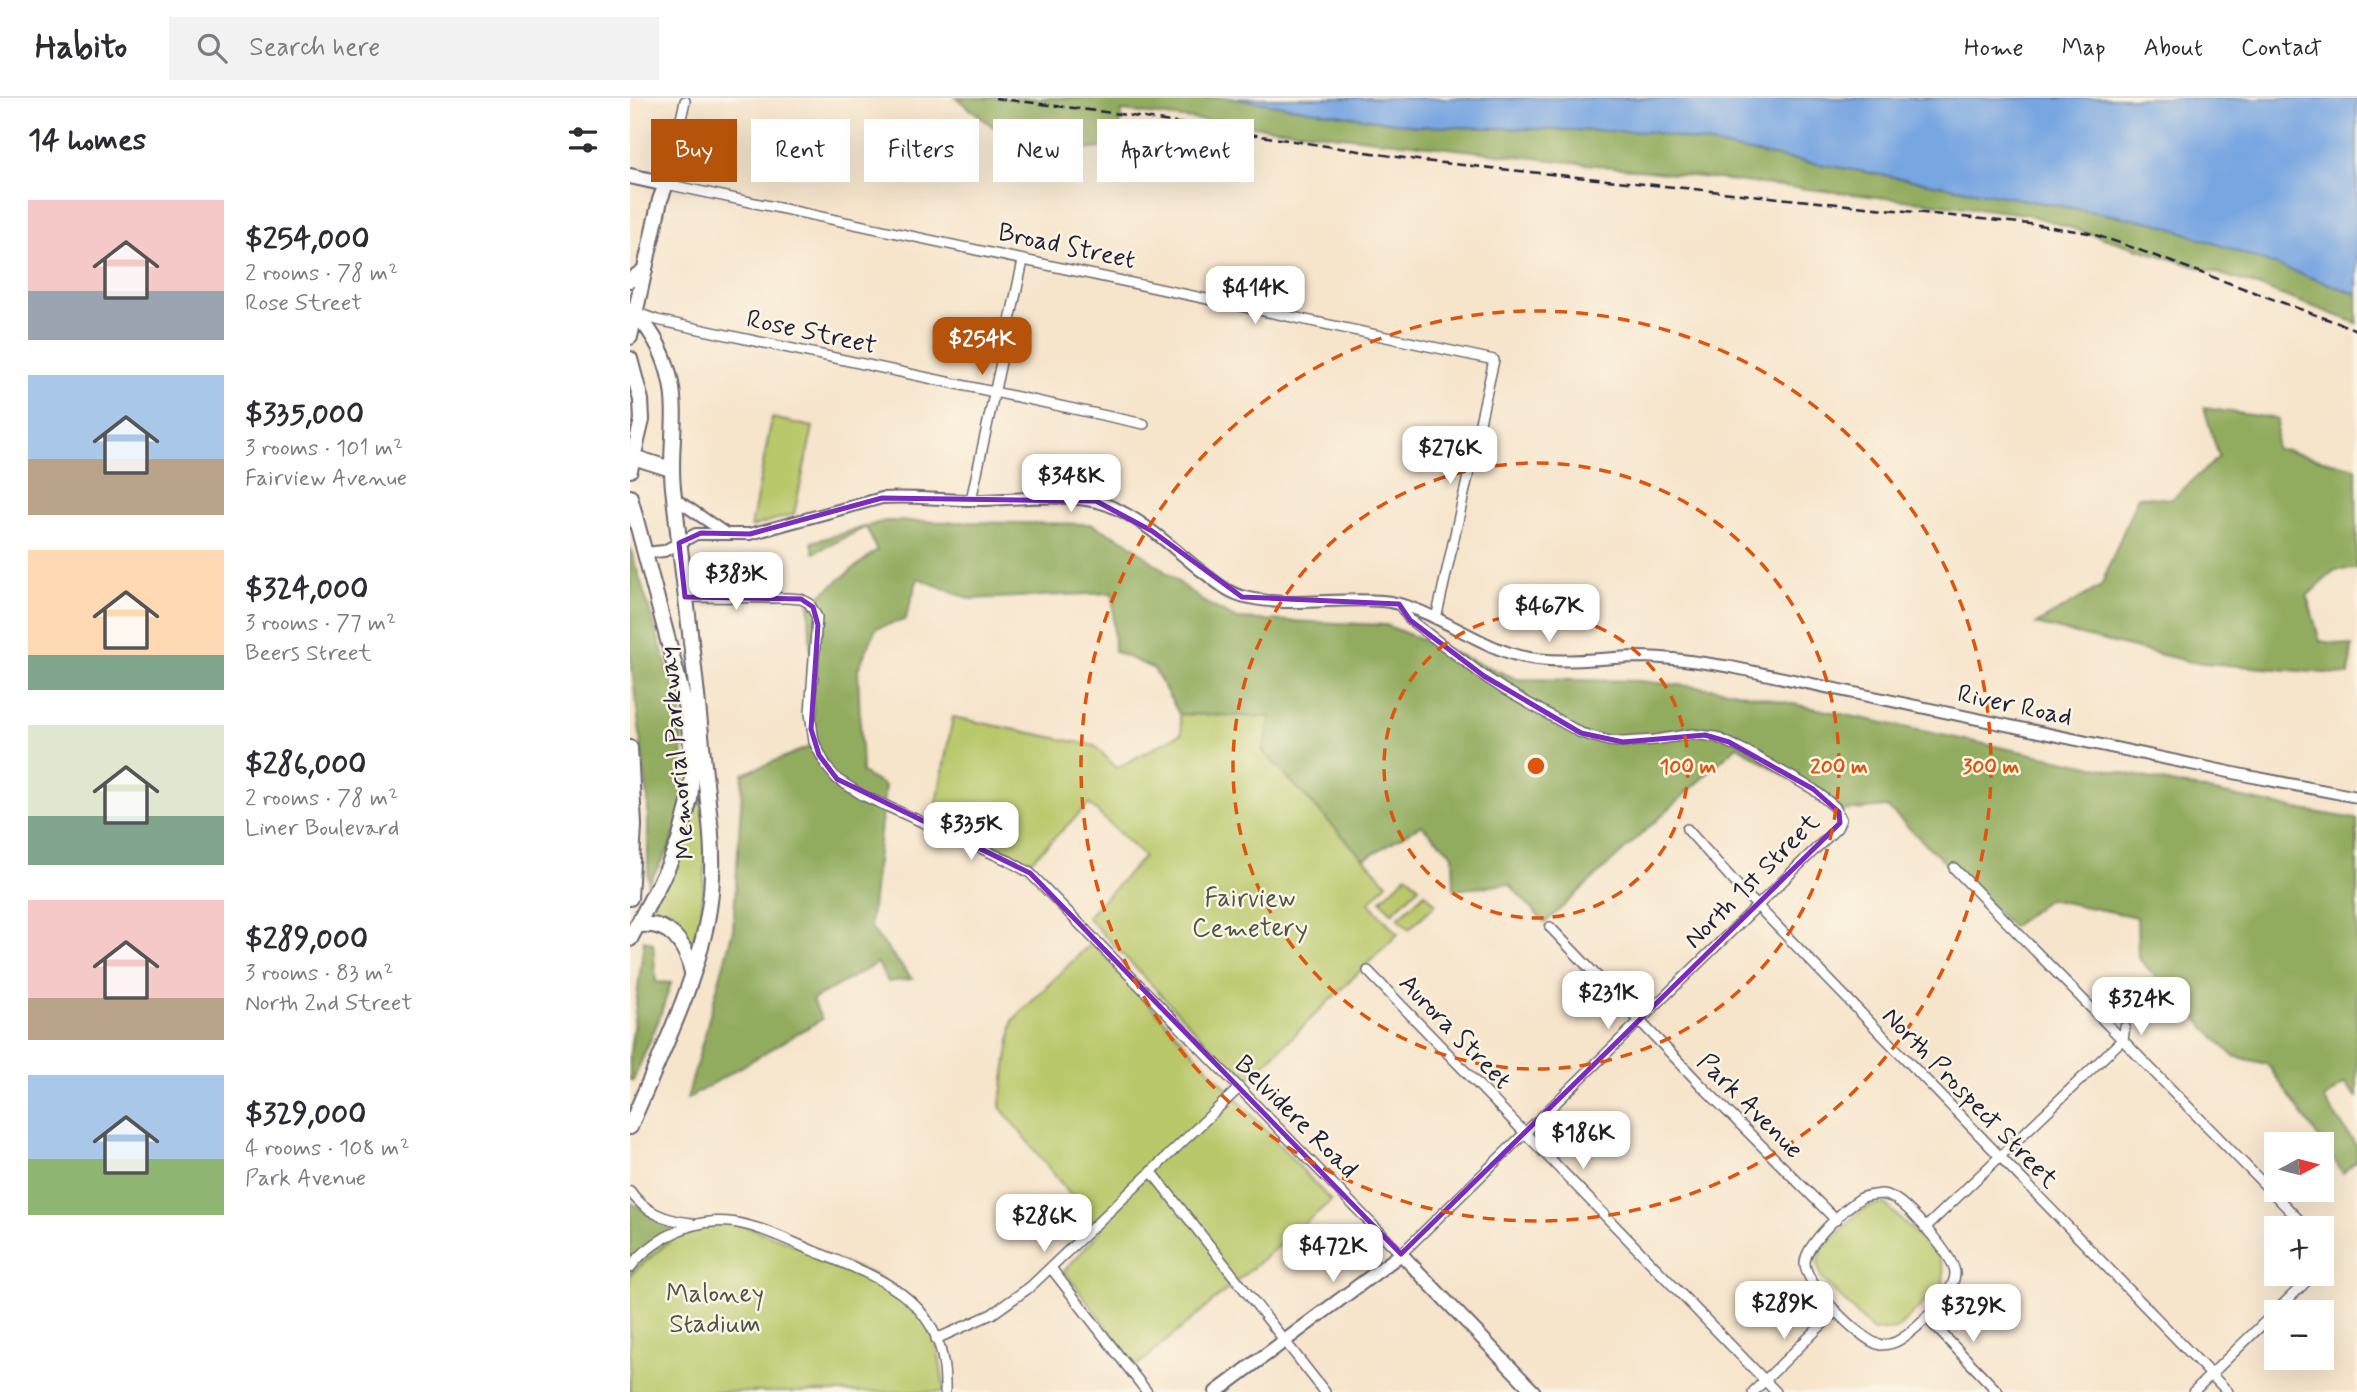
<!DOCTYPE html>
<html lang="en">
<head>
<meta charset="utf-8">
<style>
	:root { --surface:#fff; --page:#f2f2f3; --text:#2b2b33; --muted:#7c7c81; --line:#e1e1e2; --accent:#b45309 }
	body { margin:0; font-family:Mynerve,sans-serif; background:var(--page); color:var(--text); height:100vh; display:flex; flex-direction:column; font-size:26px; white-space:nowrap }
	* { box-sizing:border-box; margin:0 }
	p { font-size:23px; color:var(--muted) }
	.icon { flex:none; width:38px; height:38px; fill:none; stroke:currentColor; stroke-width:2; stroke-linecap:round; stroke-linejoin:round }
	.map { position:relative; flex:1; overflow:hidden }
	.details { display:flex; flex-direction:column; background:var(--surface); width:630px }
	.details>* { flex:none }
	.guide { position:absolute; left:21px; top:21px; width:665px; height:63px; display:flex; gap:14px }
	.needle { width:46px; rotate:83deg }
	.buttons { position:absolute; left:1634px; top:1034px; display:grid; gap:14px }
	.buttons a { display:grid; place-items:center; width:70px; height:70px; border-radius:0px; background:var(--surface); box-shadow:0 7px 28px #0002; font-size:35px }
	.price { position:absolute; translate:-50% -60px; padding:0 16px; border-radius:14px; background:#fff; color:#222; font-size:23px; line-height:46px; filter:drop-shadow(0 2px 4px #0008) }
	.price::after { content:''; position:absolute; left:50%; top:42px; width:21px; height:16px; margin-left:-10px; background:inherit; clip-path:polygon(0 0,100% 0,50% 100%) }
	.price.active { background:var(--accent); color:#fff }
	ul { padding:0; list-style:none }
	li { display:flex; align-items:center; gap:21px; height:175px; padding:0 28px }
	li span { display:grid; place-items:center; flex:none; width:196px; height:140px; border-radius:0px; color:#555 }
	li>.icon { margin-inline-start:auto }
	span .icon { width:84px; height:84px; fill:#fffc; stroke-width:1 }
	li b { font-size:30px }
	h2 { display:flex; justify-content:space-between; align-items:center; height:84px; padding:0 28px; font-size:30px }
	.pill { padding:0 24px; border-radius:0px; background:var(--surface); box-shadow:0 7px 28px #0002; font-size:24px; line-height:63px }
	.pill.active { background:var(--accent); color:#fff }
	header { display:flex; align-items:center; gap:42px; box-sizing:border-box; height:98px; padding:0 35px; background:var(--surface); border-bottom:2px solid var(--line) }
	header strong { font-size:33px }
	nav { display:flex; gap:38px; margin-inline-start:auto; font-size:24px }
	.search { width:490px; height:63px; background:var(--page); display:flex; align-items:center; gap:18px; box-sizing:border-box; padding:0 24px; border-radius:0px; color:var(--muted); font-size:26px }
	main { display:flex; flex:1; min-height:0 }
	.map>svg:first-child { display:block }
</style>
</head>
<body>
<header>
<strong>Habito</strong>
<div class="search"><svg class="icon" aria-label="search" viewBox="0 0 24 24"><circle cx="10" cy="10" r="6"/><path d="M15 15l6 6"/></svg>Search here</div>
<nav><a>Home</a><a>Map</a><a>About</a><a>Contact</a></nav>
</header>
<main>
<section class="details">
<h2>14 homes<svg class="icon" aria-label="filters" viewBox="0 0 24 24"><path d="M4 7h16M4 17h16"/><circle cx="9" cy="7" r="2"/><circle cx="15" cy="17" r="2"/></svg></h2>
<ul>
<li><span style="background:linear-gradient(#f6c9c9 65%,#9aa5b1 0)"><svg class="icon" aria-label="home" viewBox="0 0 24 24"><path d="M3 11l9-7 9 7M6 9v11h12V9"/></svg></span><div><b>$254,000</b><p>2 rooms · 78 m²</p><p>Rose Street</p></div></li>
<li><span style="background:linear-gradient(#a9c7e8 60%,#b9a48a 0)"><svg class="icon" aria-label="home" viewBox="0 0 24 24"><path d="M3 11l9-7 9 7M6 9v11h12V9"/></svg></span><div><b>$335,000</b><p>3 rooms · 101 m²</p><p>Fairview Avenue</p></div></li>
<li><span style="background:linear-gradient(#ffd9b3 75%,#7fa58c 0)"><svg class="icon" aria-label="home" viewBox="0 0 24 24"><path d="M3 11l9-7 9 7M6 9v11h12V9"/></svg></span><div><b>$324,000</b><p>3 rooms · 77 m²</p><p>Beers Street</p></div></li>
<li><span style="background:linear-gradient(#dfe7d0 65%,#7fa58c 0)"><svg class="icon" aria-label="home" viewBox="0 0 24 24"><path d="M3 11l9-7 9 7M6 9v11h12V9"/></svg></span><div><b>$286,000</b><p>2 rooms · 78 m²</p><p>Liner Boulevard</p></div></li>
<li><span style="background:linear-gradient(#f6c9c9 70%,#b9a48a 0)"><svg class="icon" aria-label="home" viewBox="0 0 24 24"><path d="M3 11l9-7 9 7M6 9v11h12V9"/></svg></span><div><b>$289,000</b><p>3 rooms · 83 m²</p><p>North 2nd Street</p></div></li>
<li><span style="background:linear-gradient(#a9c7e8 60%,#8fb573 0)"><svg class="icon" aria-label="home" viewBox="0 0 24 24"><path d="M3 11l9-7 9 7M6 9v11h12V9"/></svg></span><div><b>$329,000</b><p>4 rooms · 108 m²</p><p>Park Avenue</p></div></li>
</ul>
</section>
<div class="map">
<svg width="1727" height="1294" viewBox="0 0 1727 1294">
	<rect width="100%" height="100%" fill="#fcf5e5"/>
	<filter id="ink" filterUnits="userSpaceOnUse"><feTurbulence type="fractalNoise" baseFrequency=".0143" numOctaves="2"/><feDisplacementMap in="SourceGraphic" scale="14" xChannelSelector="R" yChannelSelector="G"/><feConvolveMatrix kernelMatrix="1 2 1 2 8 2 1 2 1" color-interpolation-filters="sRGB"/></filter>
	<filter id="wash" filterUnits="userSpaceOnUse"><feTurbulence type="fractalNoise" baseFrequency=".00686" numOctaves="4" result="noise"/><feDisplacementMap in="SourceGraphic" scale="28" xChannelSelector="R" yChannelSelector="G"/><feGaussianBlur stdDeviation="1.57" result="paint"/><feColorMatrix in="noise" values="0 0 0 0 0 0 0 0 0 0 0 0 0 0 0 0 0 1.4 0 .05"/><feComposite in="paint" operator="in"/></filter>
	<g filter="url(#wash)">
		<rect width="100%" height="100%" fill="#f6e4cb"/>
		<g fill="#b9c86a" stroke="#6e7552" stroke-width="2">
			<polygon points="142,320 183,329 164,416 121,429"/>
			<polygon points="549,616 641,619 633,653 757,785 739,805 768,836 615,985 457,819 514,759 459,706 402,762 391,761 303,724 323,619 465,648 487,670 552,635"/>
			<polygon points="68,667 76,752 72,809 63,849 55,841 18,821"/>
			<polygon points="777,777 789,789 762,815 751,802"/>
			<polygon points="795,795 806,806 779,831 768,820"/>
			<polygon points="462,844 701,1103 507,1268 434,1173 470,1134 370,1009 383,922"/>
			<polygon points="1255,1106 1309,1159 1314,1174 1313,1186 1267,1231 1243,1233 1191,1179 1188,1167 1190,1153 1231,1112 1244,1107"/>
			<polygon points="100,1122 244,1177 279,1200 306,1241 315,1294 0,1294 0,1170 42,1136"/>
		</g>
		<g fill="#92ac5e" stroke="#5a674c" stroke-width="2">
			<polygon points="326,0 602,0 785,28 1022,34 1115,53 1527,125 1727,195 1727,225 1619,185 1396,116 492,13 488,48 401,58"/>
			<polygon points="1574,310 1648,321 1645,350 1726,370 1727,471 1705,472 1677,498 1690,543 1722,548 1719,577 1561,564 1406,526 1471,488 1508,398 1542,401 1589,359"/>
			<polygon points="255,423 461,426 496,443 574,504 607,521 756,527 887,581 1009,583 1097,592 1666,711 1727,721 1727,1000 1715,985 1694,1001 1727,1049 1727,1062 1713,1075 1637,966 1603,958 1508,860 1507,819 1418,801 1382,829 1257,709 1213,713 1107,648 915,825 879,786 824,792 823,757 791,727 734,761 633,653 641,619 549,616 524,571 484,553 483,495 340,501 288,480 275,522 246,530 228,571 232,675 255,688 240,829 282,881 258,884 248,865 182,902 192,921 57,1001 103,832 113,676 184,647 179,506 247,452 236,429 184,455 182,444"/>
			<polygon points="0,449 51,614 54,707 40,749 18,786 18,702 0,554"/>
			<polygon points="14,842 23,845 26,884 41,885 29,921 3,983 0,982 0,956"/>
			<polygon points="0,1104 21,1117 57,1129 0,1177"/>
		</g>
		<polygon fill="#78a6e1" stroke="#4d648e" stroke-width="2" points="602,0 1727,0 1727,196 1527,125 1115,53 1022,34 785,28"/>
	</g>
	<g filter="url(#ink)">
		<g fill="none" stroke-linecap="round" stroke-linejoin="round">
			<g stroke="#6c666d" stroke-width="12">
				<g id="minor">
					<polyline points="55,3 36,86 864,262 806,521"/>
					<polyline points="7,215 27,222 514,326"/>
					<polyline points="341,402 393,163"/>
					<polyline points="55,499 157,500 171,501 179,505 187,519 180,615 184,644 197,669 207,681 234,698 379,763 400,775 771,1156 1207,730 1211,721 1205,709 1183,691 1116,653 1086,639 1062,636 1025,642 993,644 979,643 951,635 875,592 854,578 780,522 769,506"/>
					<polyline points="1057,731 1110,790 1598,1294"/>
					<polyline points="1324,770 1677,1130"/>
					<polyline points="920,829 1072,988 1206,1122"/>
					<polyline points="738,873 1146,1294"/>
					<polyline points="521,1073 695,1294"/>
					<path d="M0,1093C15,1115 36,1122 61,1125"/>
					<path d="M1252,1096C1257,1097 1262,1098 1267,1102C1281,1112 1326,1160 1325,1176C1324,1196 1287,1231 1271,1241C1265,1245 1257,1247 1250,1247C1230,1242 1175,1187 1175,1165C1175,1147 1215,1110 1231,1100C1237,1097 1245,1097 1252,1096Z"/>
					<polyline points="1295,1130 1493,941 1495,929"/>
					<polyline points="1692,1147 1698,1158 1692,1168"/>
					<path d="M0,1170C9,1157 22,1147 36,1139C91,1106 133,1132 186,1154C256,1182 318,1204 315,1294"/>
					<polyline points="421,1170 517,1294"/>
					<polyline points="1296,1219 1368,1294"/>
					<polyline points="306,1241 362,1216 400,1189 608,991"/>
					<polyline points="1123,1294 1206,1213"/>
					<polyline points="1563,1294 1684,1176"/>
				</g>
			</g>
			<g stroke="#6c666d" stroke-width="14">
				<g id="tertiary">
					<polyline points="44,400 95,435"/>
					<path d="M15,455L34,453L66,436H120L252,400C282,398 312,402 342,402C387,403 449,391 489,412C519,427 544,451 570,472C584,482 597,495 615,499C660,510 707,499 752,503C796,506 845,547 890,558C927,567 968,560 1006,559C1038,559 1070,564 1101,569L1618,678L1727,699"/>
				</g>
			</g>
			<g stroke="#6c666d" stroke-width="16">
				<polyline id="secondary" points="586,1294 771,1156 904,1294"/>
			</g>
			<g stroke="#6c666d" stroke-width="18">
				<g id="primary">
					<polyline points="0,78 36,86 30,102 0,239"/>
					<polyline points="0,261 11,302 12,322 0,372"/>
					<polyline points="3,359 41,371"/>
					<polyline points="0,399 58,618 63,667 60,701 49,743 37,771 0,841"/>
					<path d="M6,828C39,821 56,846 62,874"/>
					<path d="M0,1029C28,961 68,884 79,811C87,760 78,708 73,658C65,568 53,479 43,390C39,355 48,319 41,285C36,259 23,234 5,215"/>
				</g>
			</g>
			<g stroke="#6c666d" stroke-width="18">
				<g id="trunk">
					<polyline points="0,182 15,172"/>
					<polyline points="0,213 5,215"/>
					<polyline points="0,650 4,727 0,800"/>
				</g>
			</g>
			<use href="#minor" stroke="#fff" stroke-width="9"/>
			<use href="#tertiary" stroke="#fff" stroke-width="10"/>
			<use href="#secondary" stroke="#fff" stroke-width="12"/>
			<use href="#primary" stroke="#fff" stroke-width="14"/>
			<use href="#trunk" stroke="#fff" stroke-width="14"/>
			<polyline stroke="#22223b" stroke-width="2.5" stroke-dasharray="10 5" stroke-linecap="butt" points="365,0 482,15 794,63 1409,127 1459,135 1490,145 1727,232"/>
		</g>
	</g>
	<path fill="none" stroke="#7b2cbf" stroke-width="5" stroke-linejoin="round" d="M252,400L466,403L522,433L612,499L769,506L780,522L854,578L951,635L993,644L1075,637L1099,644L1183,691L1209,714L1210,725L771,1156L400,775L207,681L189,657L181,631L188,527L183,509L171,501L55,499L49,445L71,435L120,436Z"/>
	<g fill="none" stroke="#de560e" stroke-width="3.5" stroke-dasharray="12 9">
		<circle cx="906" cy="668" r="152"/>
		<circle cx="906" cy="668" r="303"/>
		<circle cx="906" cy="668" r="455"/>
	</g>
	<g text-anchor="middle" stroke-width="5" stroke-linejoin="round" paint-order="stroke">
		<g font-size="26" fill="#22223b" stroke="#fcf5e5">
			<text transform="translate(437 147) rotate(12)" y="9">Broad Street</text>
			<text transform="translate(182 233) rotate(12)" y="9">Rose Street</text>
			<text transform="translate(1385 606) rotate(12)" y="9">River Road</text>
			<text transform="translate(46 655) rotate(-95)" y="9">Memorial Parkway</text>
			<text transform="translate(1121 782) rotate(-45)" y="9">North 1st Street</text>
			<text transform="translate(826 933) rotate(46)" y="9">Aurora Street</text>
			<text transform="translate(1341 999) rotate(46)" y="9">North Prospect Street</text>
			<text transform="translate(1121 1007) rotate(45)" y="9">Park Avenue</text>
			<text transform="translate(667 1018) rotate(45)" y="9">Belvidere Road</text>
		</g>
		<g font-size="26" fill="#4f5449" stroke="#fcf5e5">
			<text x="620" y="808">Fairview<tspan x="620" dy="30">Cemetery</tspan></text>
			<text x="85" y="1204">Maloney<tspan x="85" dy="30">Stadium</tspan></text>
		</g>
	</g>
	<circle cx="906" cy="668" r="10" fill="#de560e" stroke="#fcf5e5" stroke-width="3.5"/>
	<g font-size="21" text-anchor="middle" font-weight="bold" fill="#de560e" stroke="#fcf5e5" stroke-width="5" stroke-linejoin="round" paint-order="stroke">
		<text x="1058" y="675">100 m</text>
		<text x="1209" y="675">200 m</text>
		<text x="1361" y="675">300 m</text>
	</g>
</svg>
<div class="buttons">
<a><svg class="needle" viewBox="-14 -14 28 28"><path d="M0-13l5 13h-10z" fill="#e53935"/><path d="M0 13l5-13h-10z" fill="#7c7c81"/></svg></a>
<a>+</a>
<a>−</a>
</div>
<b class="price" style="left:625px;top:228px">$414K</b>
<b class="price active" style="left:352px;top:279px">$254K</b>
<b class="price" style="left:820px;top:388px">$276K</b>
<b class="price" style="left:441px;top:416px">$348K</b>
<b class="price" style="left:106px;top:514px">$383K</b>
<b class="price" style="left:919px;top:546px">$467K</b>
<b class="price" style="left:341px;top:764px">$335K</b>
<b class="price" style="left:978px;top:933px">$231K</b>
<b class="price" style="left:1511px;top:939px">$324K</b>
<b class="price" style="left:953px;top:1073px">$186K</b>
<b class="price" style="left:414px;top:1156px">$286K</b>
<b class="price" style="left:703px;top:1186px">$472K</b>
<b class="price" style="left:1154px;top:1243px">$289K</b>
<b class="price" style="left:1343px;top:1246px">$329K</b>
<div class="guide">
<a class="pill active">Buy</a>
<a class="pill">Rent</a>
<a class="pill">Filters</a>
<a class="pill">New</a>
<a class="pill">Apartment</a>
</div>
</div>
</main>
</body>
</html>
